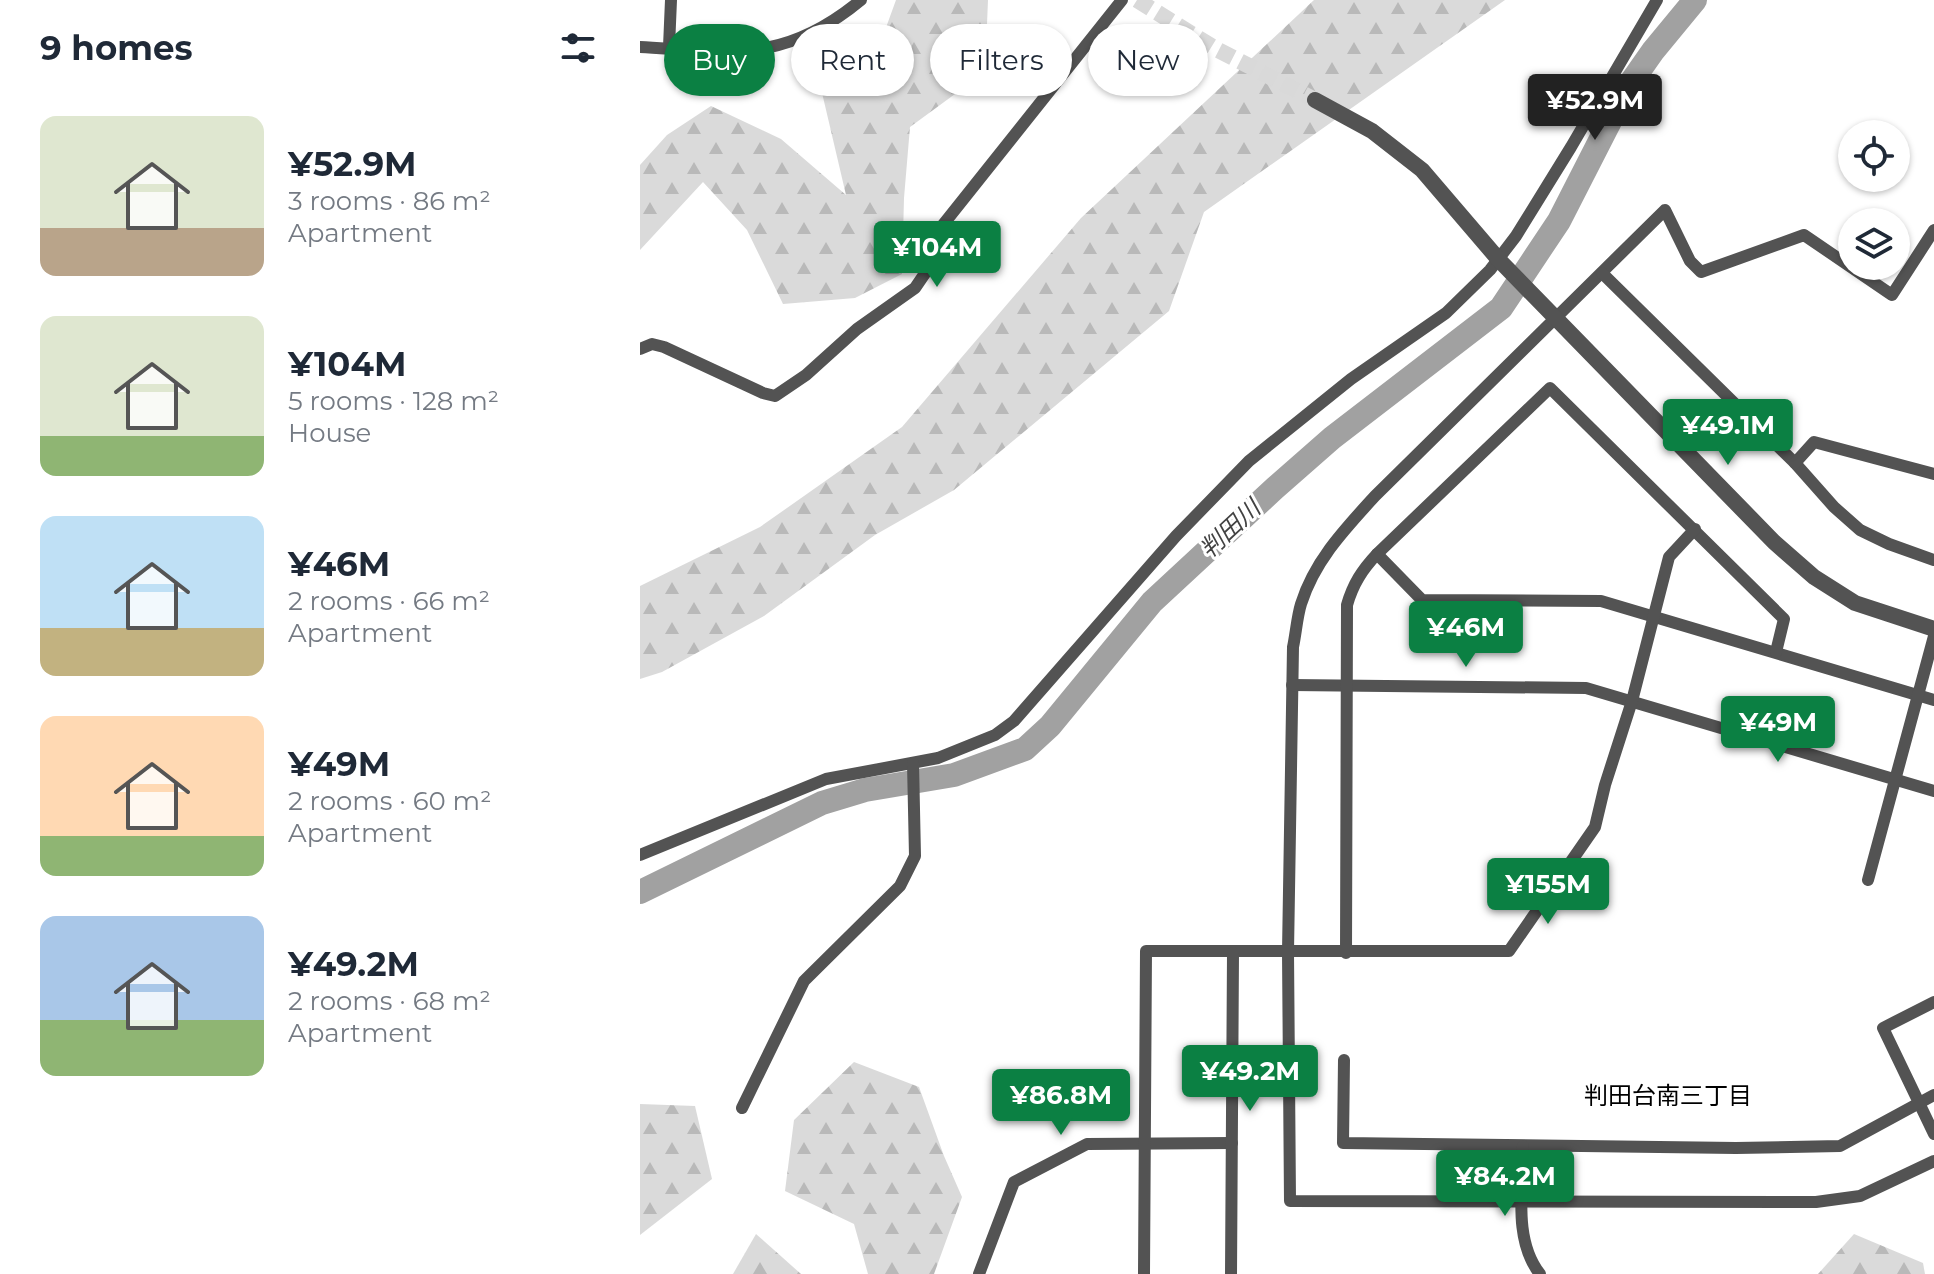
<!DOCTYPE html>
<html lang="en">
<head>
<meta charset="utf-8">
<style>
	:root { --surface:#fff; --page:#f2f2f3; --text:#1f2937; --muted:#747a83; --accent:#0b8043 }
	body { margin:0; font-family:Montserrat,"Noto Sans JP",sans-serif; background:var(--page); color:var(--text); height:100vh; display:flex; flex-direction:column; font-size:30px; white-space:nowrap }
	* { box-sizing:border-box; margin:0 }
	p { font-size:26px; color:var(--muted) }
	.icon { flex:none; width:44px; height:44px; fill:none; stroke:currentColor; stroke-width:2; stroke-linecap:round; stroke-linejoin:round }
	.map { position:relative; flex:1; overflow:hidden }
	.side { display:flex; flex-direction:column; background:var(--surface); width:640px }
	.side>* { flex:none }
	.top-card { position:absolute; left:24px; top:24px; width:760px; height:72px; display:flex; gap:16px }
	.tools { position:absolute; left:1198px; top:120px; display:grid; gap:16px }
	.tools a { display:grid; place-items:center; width:72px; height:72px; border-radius:50%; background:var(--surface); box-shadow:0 2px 6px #0004; font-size:40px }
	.price { position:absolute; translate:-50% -68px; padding:0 18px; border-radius:8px; background:var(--accent); color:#fff; font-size:26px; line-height:52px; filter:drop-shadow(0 2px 4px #0008) }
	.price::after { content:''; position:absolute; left:50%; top:48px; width:24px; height:18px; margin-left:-12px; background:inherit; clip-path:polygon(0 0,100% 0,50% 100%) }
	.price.selected { background:#222; color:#fff }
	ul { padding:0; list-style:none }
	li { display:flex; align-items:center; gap:24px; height:200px; padding:0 40px }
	li span { display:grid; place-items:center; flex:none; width:224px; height:160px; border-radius:16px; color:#555 }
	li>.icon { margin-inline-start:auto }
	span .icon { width:96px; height:96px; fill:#fffc; stroke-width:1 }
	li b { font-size:34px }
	h2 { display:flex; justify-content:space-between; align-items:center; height:96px; padding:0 40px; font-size:34px }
	.tag { padding:0 28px; border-radius:36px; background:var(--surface); box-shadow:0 2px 6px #0004; font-size:28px; line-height:72px }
	.tag.selected { background:var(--accent); color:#fff }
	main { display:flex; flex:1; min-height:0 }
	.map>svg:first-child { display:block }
</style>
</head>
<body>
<main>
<section class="side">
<h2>9 homes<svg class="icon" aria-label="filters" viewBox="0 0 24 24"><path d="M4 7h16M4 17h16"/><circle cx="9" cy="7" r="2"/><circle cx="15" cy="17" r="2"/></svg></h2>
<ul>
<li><span style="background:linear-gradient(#dfe7d0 70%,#b9a48a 0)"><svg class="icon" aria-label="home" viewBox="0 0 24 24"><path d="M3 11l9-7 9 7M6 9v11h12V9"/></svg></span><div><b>¥52.9M</b><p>3 rooms · 86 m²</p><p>Apartment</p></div></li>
<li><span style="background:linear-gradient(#dfe7d0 75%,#8fb573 0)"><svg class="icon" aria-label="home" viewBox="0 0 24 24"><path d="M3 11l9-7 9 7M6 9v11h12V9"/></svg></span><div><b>¥104M</b><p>5 rooms · 128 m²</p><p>House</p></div></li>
<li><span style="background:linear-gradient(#bfe0f5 70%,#c2b280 0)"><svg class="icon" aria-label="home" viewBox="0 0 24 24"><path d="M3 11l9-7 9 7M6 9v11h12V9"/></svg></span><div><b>¥46M</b><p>2 rooms · 66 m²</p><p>Apartment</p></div></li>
<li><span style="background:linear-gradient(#ffd9b3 75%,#8fb573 0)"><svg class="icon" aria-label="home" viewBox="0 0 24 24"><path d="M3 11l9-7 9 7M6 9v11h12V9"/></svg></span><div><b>¥49M</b><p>2 rooms · 60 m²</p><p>Apartment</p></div></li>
<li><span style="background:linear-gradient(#a9c7e8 65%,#8fb573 0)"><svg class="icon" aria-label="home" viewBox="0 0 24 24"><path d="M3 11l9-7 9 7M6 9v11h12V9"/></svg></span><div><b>¥49.2M</b><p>2 rooms · 68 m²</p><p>Apartment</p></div></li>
</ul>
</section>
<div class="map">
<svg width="1294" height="1274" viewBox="0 0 1294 1274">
	<defs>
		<pattern id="forest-firs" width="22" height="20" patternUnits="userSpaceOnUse" patternTransform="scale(2)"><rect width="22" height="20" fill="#dadada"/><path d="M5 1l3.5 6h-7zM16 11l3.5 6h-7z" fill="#b9b9b9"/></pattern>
	</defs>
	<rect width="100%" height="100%" fill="#fff"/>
	<g fill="url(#forest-firs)">
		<polygon points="256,0 348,0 345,72 270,127 264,198 262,274 215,298 143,304 107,230 63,182 0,250 0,165 27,135 71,106 141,139 206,195 179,80 236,55"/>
		<polygon points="674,0 865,0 564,212 529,311 314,490 235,535 124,616 22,672 0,679 0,586 120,527 262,427 441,218"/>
		<polygon points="214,1062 279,1087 304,1156 322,1197 294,1274 228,1274 214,1224 145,1191 154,1120"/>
		<polygon points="0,1104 55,1106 72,1179 0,1235"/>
		<polygon points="116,1234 161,1274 93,1274"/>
		<polygon points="1214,1234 1283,1263 1285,1274 1178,1274"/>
	</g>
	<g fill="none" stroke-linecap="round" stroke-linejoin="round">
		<polyline stroke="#a1a1a1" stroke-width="24" points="0,892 182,803 225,790 314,775 385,749 410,726 512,602 635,488 692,438 861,308 919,221 987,88 1013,51 1055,0"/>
		<polyline stroke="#d9d9d9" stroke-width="16" stroke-dasharray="16 8" stroke-linecap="butt" points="497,0 576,49 675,100"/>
		<g stroke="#535353" stroke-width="12">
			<path d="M0,47C92,52 144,64 221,0"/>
			<polyline points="29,47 31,0"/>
			<path d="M1294,230L1252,295L1164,235L1061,272L1050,261L1025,210L735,496C705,529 675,560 661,604C657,617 656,633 653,647L648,952L650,1201L1176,1202L1220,1196L1294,1161"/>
			<polyline points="962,273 1155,463 1194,507 1220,530 1249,544 1294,560"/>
			<polyline points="0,349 12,344 24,347 123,393 135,396 166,375 217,329 275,288 290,266 302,226 482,0"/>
			<polyline points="1155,463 1174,442 1294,474"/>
			<polyline points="737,554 782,600 961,601 1294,700"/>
			<polyline points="652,685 946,688 1294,791"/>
			<polyline points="0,855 186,779 298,758 355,735 374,721 536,536 609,461 711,379 806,313 850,270 876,236 931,147 1017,0"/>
			<polyline points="1228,880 1294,636"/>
			<path d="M706,953L707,605C713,584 722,570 737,554L910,388L1144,619L1136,652"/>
			<polyline points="1294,1002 1243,1028 1294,1134"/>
			<polyline points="704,1060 703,1143 1096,1148 1200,1146 1294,1095"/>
			<polyline points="102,1108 164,981 260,886 275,856 273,763"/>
			<path d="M883,1146C883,1188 873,1240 900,1274"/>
			<polyline points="339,1274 374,1182 447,1144 592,1143"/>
			<polyline points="504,1274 506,951 869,951 955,827 965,785 992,701 1029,557 1055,529"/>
			<polyline points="591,1274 593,953"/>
		</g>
		<polyline stroke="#535353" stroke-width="16" points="675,100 732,131 782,170 859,260 1134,542 1174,577 1215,603 1294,629"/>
	</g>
	<g text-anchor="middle" stroke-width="6" stroke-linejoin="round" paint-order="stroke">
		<g font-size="24" font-style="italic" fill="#424242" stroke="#fff">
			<text transform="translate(590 529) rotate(-43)" y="8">判田川</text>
		</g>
		<g font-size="24" fill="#000" stroke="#fff">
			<text x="1028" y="1104">判田台南三丁目</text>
		</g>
	</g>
</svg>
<div class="tools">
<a><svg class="icon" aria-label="locate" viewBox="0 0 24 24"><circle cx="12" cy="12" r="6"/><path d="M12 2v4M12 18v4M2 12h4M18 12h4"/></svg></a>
<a><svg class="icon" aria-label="layers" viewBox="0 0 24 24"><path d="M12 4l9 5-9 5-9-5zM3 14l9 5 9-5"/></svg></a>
</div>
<b class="price selected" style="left:955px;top:142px">¥52.9M</b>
<b class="price" style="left:297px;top:289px">¥104M</b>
<b class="price" style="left:1088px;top:467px">¥49.1M</b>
<b class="price" style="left:826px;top:669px">¥46M</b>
<b class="price" style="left:1138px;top:764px">¥49M</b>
<b class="price" style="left:908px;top:926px">¥155M</b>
<b class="price" style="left:610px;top:1113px">¥49.2M</b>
<b class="price" style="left:421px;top:1137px">¥86.8M</b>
<b class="price" style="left:865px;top:1218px">¥84.2M</b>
<div class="top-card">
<a class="tag selected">Buy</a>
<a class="tag">Rent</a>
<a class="tag">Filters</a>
<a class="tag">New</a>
</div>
</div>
</main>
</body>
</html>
